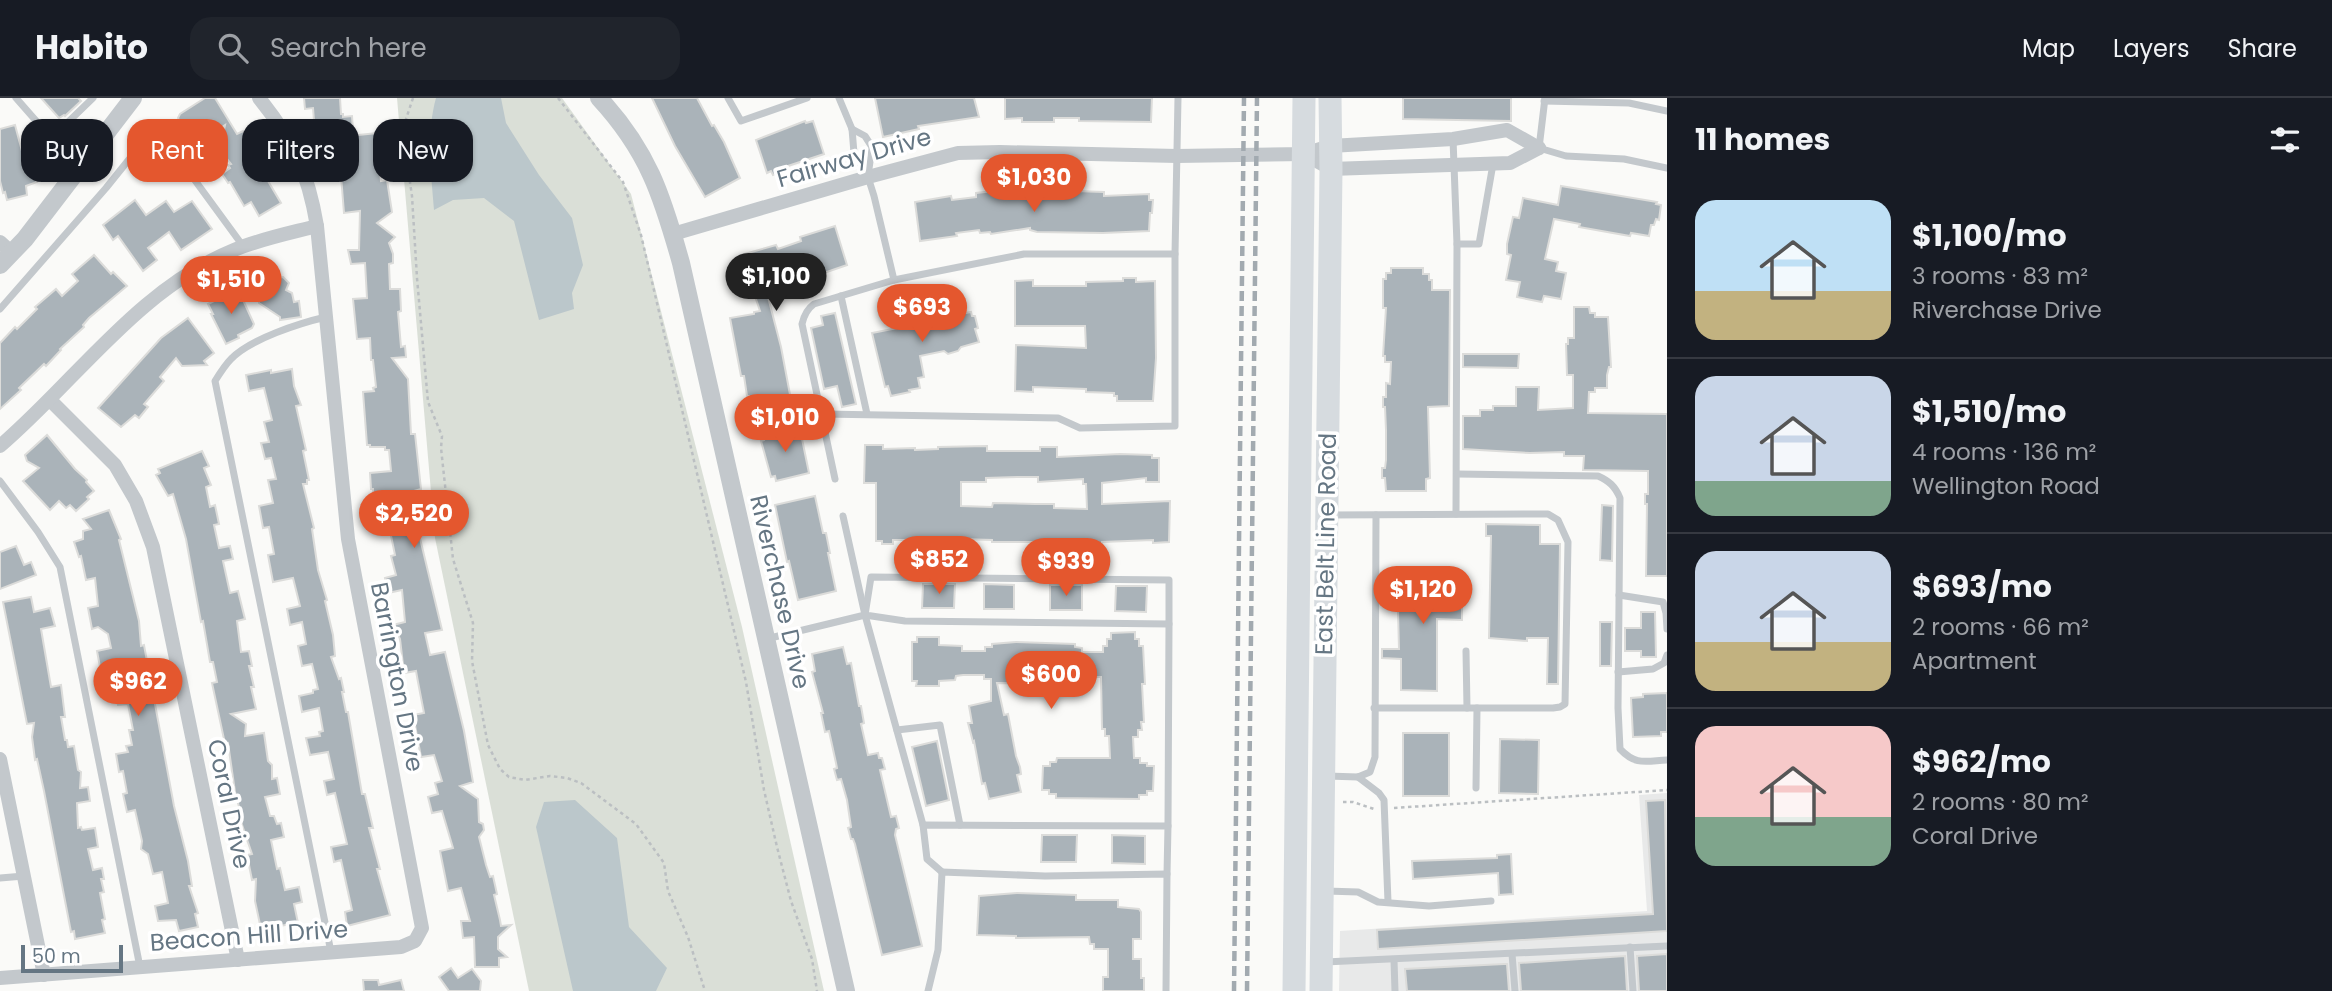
<!DOCTYPE html>
<html lang="en">
<head>
<meta charset="utf-8">
<style>
	:root { --surface:#171b24; --page:#20242c; --text:#f1f3f6; --muted:#9ea1a6; --line:#363941; --accent:#e4572e }
	body { margin:0; font-family:Poppins,sans-serif; background:var(--page); color:var(--text); height:100vh; display:flex; flex-direction:column; font-size:26px; white-space:nowrap }
	* { box-sizing:border-box; margin:0 }
	p { font-size:23px; color:var(--muted) }
	.icon { flex:none; width:38px; height:38px; fill:none; stroke:currentColor; stroke-width:2; stroke-linecap:round; stroke-linejoin:round }
	.map { position:relative; flex:1; overflow:hidden }
	.sheet { display:flex; flex-direction:column; background:var(--surface); width:665px }
	.sheet>* { flex:none }
	.banner { position:absolute; left:21px; top:21px; width:665px; height:63px; display:flex; gap:14px }
	.scale { position:absolute; left:21px; bottom:18px; width:102px; box-sizing:border-box; padding-left:7px; border:4px solid #657683; border-top:0; font-size:19px; line-height:24px; white-space:nowrap; color:#657683; -webkit-text-stroke:5px #fff; paint-order:stroke }
	.price { position:absolute; translate:-50% -60px; padding:0 16px; border-radius:24px; background:var(--accent); color:#fff; font-size:23px; line-height:46px; filter:drop-shadow(0 2px 4px #0008) }
	.price::after { content:''; position:absolute; left:50%; top:42px; width:21px; height:16px; margin-left:-10px; background:inherit; clip-path:polygon(0 0,100% 0,50% 100%) }
	.price.active { background:#222; color:#fff }
	ul { padding:0; list-style:none }
	li { display:flex; align-items:center; gap:21px; height:175px; padding:0 28px }
	li+li { border-top:2px solid var(--line) }
	li span { display:grid; place-items:center; flex:none; width:196px; height:140px; border-radius:21px; color:#555 }
	li>.icon { margin-inline-start:auto }
	span .icon { width:84px; height:84px; fill:#fffc; stroke-width:1 }
	li b { font-size:30px }
	h2 { display:flex; justify-content:space-between; align-items:center; height:84px; padding:0 28px; font-size:30px }
	.chip { padding:0 24px; border-radius:21px; background:var(--surface); box-shadow:0 2px 5px #0004; font-size:24px; line-height:63px }
	.chip.active { background:var(--accent); color:#fff }
	header { display:flex; align-items:center; gap:42px; box-sizing:border-box; height:98px; padding:0 35px; background:var(--surface); border-bottom:2px solid var(--line) }
	header strong { font-size:33px }
	nav { display:flex; gap:38px; margin-inline-start:auto; font-size:24px }
	.search { width:490px; height:63px; background:var(--page); display:flex; align-items:center; gap:18px; box-sizing:border-box; padding:0 24px; border-radius:21px; color:var(--muted); font-size:26px }
	main { display:flex; flex:1; min-height:0 }
	.map>svg:first-child { display:block }
</style>
</head>
<body>
<header>
<strong>Habito</strong>
<div class="search"><svg class="icon" aria-label="search" viewBox="0 0 24 24"><circle cx="10" cy="10" r="6"/><path d="M15 15l6 6"/></svg>Search here</div>
<nav><a>Map</a><a>Layers</a><a>Share</a></nav>
</header>
<main>
<div class="map">
<svg width="1667" height="893" viewBox="0 0 1667 893">
	<rect width="100%" height="100%" fill="#fafaf8"/>
	<polygon fill="#e8e9e9" points="1667,695 1667,893 1339,893 1340,833 1647,813 1639,697"/>
	<polygon fill="#dadfd7" points="397,0 562,0 631,96 742,529 824,893 529,893 435,440"/>
	<g fill="#bbc7cb">
		<path d="M436,0H501L506,25L539,77L572,120L583,167L572,195L574,211L539,222L514,123L484,100L453,102L434,112C431,75 426,36 436,0Z"/>
		<polygon points="575,702 617,740 629,829 667,870 656,893 573,893 536,729 544,704"/>
	</g>
	<g fill="#aab3b9" stroke="#dcdcda" stroke-width="2" fill-rule="evenodd">
		<polygon points="41,0 78,0 81,3 65,18 64,17 59,20"/>
		<polygon points="205,0 215,0 237,36 243,33 261,64 258,66 281,105 259,118 251,104 244,108 230,84 228,85 222,76 230,70 228,67 231,66 220,52 225,27 192,48 178,20 180,16"/>
		<polygon points="304,0 340,0 341,16 343,16 343,19 352,18 353,32 315,35 313,10 305,11"/>
		<polygon points="652,0 697,0 712,28 714,27 724,44 740,80 705,99 675,48"/>
		<polygon points="875,0 974,0 979,19 918,28 919,31 883,39"/>
		<polygon points="1005,0 1152,0 1151,24 1079,23 1079,20 1054,20 1054,24 1022,24 1022,20 1005,21"/>
		<polygon points="1403,0 1511,0 1511,23 1403,21"/>
		<polygon points="805,23 806,25 813,23 824,56 782,70 783,73 773,77 771,73 767,75 756,42"/>
		<polygon points="15,27 22,53 31,51 38,81 36,81 37,84 26,88 27,97 7,102 5,94 3,95 0,83 0,31"/>
		<polygon points="377,35 381,83 387,82 392,114 377,125 395,139 389,145 393,156 393,165 389,166 390,191 400,191 401,213 398,214 401,249 405,248 406,259 392,260 408,281 411,336 415,336 421,391 407,395 410,423 421,422 422,436 419,436 442,532 425,535 430,557 445,554 464,633 473,684 460,688 478,701 479,724 483,726 484,732 479,739 486,767 490,779 493,778 497,796 494,797 500,822 501,828 511,827 498,839 498,851 507,859 499,860 499,869 475,869 474,839 463,840 461,823 470,823 461,790 448,793 440,753 453,750 442,713 432,715 428,699 438,696 435,685 442,683 434,657 421,659 413,617 424,615 418,584 416,573 404,575 400,541 393,527 405,524 402,492 388,495 385,480 396,477 391,458 395,457 388,423 374,424 373,391 371,391 370,375 391,373 389,352 385,352 385,349 370,349 370,347 367,347 363,294 374,293 373,290 376,289 373,262 371,262 370,240 357,241 353,201 367,200 365,165 351,166 348,152 359,152 360,113 344,115 341,78 336,79 334,61 351,59 349,38"/>
		<polygon points="1561,88 1657,104 1656,106 1661,107 1659,122 1656,121 1654,127 1651,127 1649,138 1631,135 1630,138 1579,129 1580,126 1554,121 1545,161 1558,164 1556,173 1566,175 1561,201 1544,198 1542,204 1517,199 1520,184 1506,182 1511,157 1507,156 1507,146 1513,119 1519,120 1523,100 1558,107"/>
		<polygon points="1012,91 1013,97 1035,97 1035,93 1046,93 1046,97 1075,97 1075,93 1104,94 1104,98 1149,96 1149,102 1153,102 1152,115 1150,115 1149,133 1103,135 1037,134 1030,132 1030,130 991,136 990,134 980,135 979,132 956,135 957,138 920,143 915,104 951,98 952,102 976,99 976,95"/>
		<polygon points="135,102 146,117 166,103 174,114 192,103 212,131 181,152 169,134 148,150 157,162 143,173 118,138 113,142 103,127"/>
		<polygon points="835,128 847,167 821,176 819,171 787,182 788,185 767,195 781,249 792,307 753,316 749,298 747,298 744,278 741,278 730,220 754,216 754,214 760,213 741,157 776,147 778,151 801,143 800,139"/>
		<polygon points="94,157 111,176 113,174 127,188 89,220 83,227 84,229 60,251 61,252 46,268 44,266 19,290 21,292 0,311 0,245 15,229 17,231 37,211 35,209 56,191 62,198 78,183 72,176"/>
		<polygon points="1391,170 1423,170 1423,176 1429,176 1429,182 1432,182 1432,192 1450,192 1449,308 1428,309 1430,380 1426,381 1426,393 1386,393 1385,380 1382,380 1382,370 1385,370 1386,362 1386,332 1385,309 1383,309 1383,299 1386,299 1386,285 1390,286 1391,264 1385,264 1385,258 1383,258 1386,210 1383,210 1383,181 1386,181 1386,175 1391,175"/>
		<polygon points="283,179 289,185 286,192 292,195 294,204 299,203 301,219 280,222 280,219 259,205 256,184"/>
		<polygon points="1123,180 1136,180 1136,184 1155,183 1156,260 1153,303 1117,303 1117,298 1114,298 1114,295 1086,294 1086,291 1033,289 1033,294 1015,293 1016,247 1086,250 1085,228 1015,228 1015,183 1033,182 1033,188 1086,188 1086,184 1123,183"/>
		<polygon points="238,191 254,226 252,230 238,237 239,240 226,246 211,216 213,216 208,206"/>
		<polygon points="949,202 950,206 962,203 965,215 971,214 972,218 975,218 978,230 975,231 979,244 961,249 958,253 948,256 944,253 920,258 924,279 918,280 920,290 909,292 910,294 891,298 888,288 885,289 872,235 928,224 925,211"/>
		<polygon points="1574,209 1589,209 1590,215 1595,215 1595,219 1608,219 1611,269 1609,269 1607,277 1607,290 1595,290 1595,294 1589,294 1588,315 1667,316 1667,478 1646,478 1647,406 1645,406 1645,396 1648,396 1648,373 1583,372 1584,358 1564,358 1564,354 1530,355 1463,351 1463,318 1480,318 1480,312 1493,312 1493,308 1516,308 1516,289 1539,289 1538,312 1573,310 1573,277 1567,277 1566,246 1568,246 1568,240 1574,240"/>
		<polygon points="835,215 856,306 842,309 837,288 824,291 811,230 823,227 821,218"/>
		<polygon points="188,220 214,255 204,263 207,267 182,268 176,260 160,279 164,283 144,306 148,309 139,320 135,317 121,329 98,310 161,240"/>
		<polygon points="1463,256 1519,256 1518,270 1463,269"/>
		<polygon points="292,271 294,288 301,307 296,308 306,352 303,353 309,382 307,382 307,386 303,386 314,430 312,431 318,472 327,502 325,503 333,537 335,558 331,559 339,581 341,580 344,594 342,594 346,614 348,614 362,696 365,696 373,730 369,730 380,771 377,771 390,817 347,828 345,814 352,812 341,762 334,764 331,749 347,746 335,695 327,697 324,683 334,681 328,654 310,657 306,640 320,638 319,634 323,633 319,610 302,614 299,598 313,595 313,592 318,591 312,566 302,568 298,548 306,546 302,524 290,527 287,511 300,508 293,480 273,484 268,457 274,456 269,429 263,430 259,408 273,405 268,382 276,381 271,360 265,361 261,345 269,344 264,324 272,322 264,290 249,293 246,277 271,272 271,275"/>
		<polygon points="797,329 799,337 801,336 809,375 776,383 775,378 771,379 761,343 764,342 763,337"/>
		<polygon points="47,337 75,371 87,382 86,384 94,393 87,399 89,401 76,413 70,407 66,410 59,403 50,412 23,383 39,370 27,363 25,357"/>
		<path d="M865,347H883V351L915,350V352L938,351V349L987,348V353H1040V349H1057V359L1120,356L1152,357V360H1159V384H1146V380L1102,385V406L1170,403L1169,444L1153,445V442L1102,444L1103,467L1094,468L1092,445H1086V444L1053,443V446H1034V444H992V442L960,441V443H954V447H942V442H893V446H882V443H876V385H864ZM1017,379H1038V384L1083,381V386H1086L1087,411L1054,410V406H1035L993,405L992,409L961,408V384H986V380Z"/>
		<polygon points="202,353 209,368 204,370 211,387 206,389 210,409 215,407 219,426 214,427 219,450 230,448 233,461 223,463 230,495 238,493 245,521 237,523 241,554 249,553 252,568 249,568 254,589 251,589 256,611 231,616 246,626 245,638 264,635 268,663 272,667 272,681 277,680 280,696 265,699 270,718 274,718 277,726 281,725 284,739 271,742 277,771 280,770 285,792 299,789 302,804 294,806 298,825 261,831 255,803 256,781 252,782 247,757 252,756 240,721 242,720 235,694 228,645 225,646 212,585 217,584 213,564 210,564 203,523 201,524 186,441 173,396 168,398 156,377 160,375 158,371"/>
		<polygon points="815,398 823,435 826,435 830,455 828,455 836,493 798,502 789,463 787,464 775,407"/>
		<polygon points="1602,407 1613,408 1612,463 1600,462"/>
		<polygon points="109,412 121,441 119,442 139,523 141,548 144,547 174,708 188,763 192,788 189,788 198,815 195,816 198,829 179,833 176,822 158,823 155,808 168,805 162,774 153,776 148,756 141,751 142,743 135,712 127,714 123,696 127,695 123,673 119,674 116,656 128,654 126,648 132,647 129,632 133,632 128,606 118,607 116,595 120,594 113,566 100,569 97,553 111,550 108,536 98,529 92,531 88,510 98,508 95,480 86,482 81,458 79,459 74,444 83,441 83,433 91,431 83,421"/>
		<polygon points="1486,426 1540,427 1540,446 1560,446 1558,586 1547,586 1548,540 1527,540 1527,543 1489,540 1491,438 1486,438"/>
		<polygon points="16,448 24,467 31,464 36,477 0,491 0,454"/>
		<polygon points="1397,476 1440,477 1440,481 1462,482 1462,522 1437,521 1437,593 1401,592 1401,561 1382,560 1382,551 1399,551"/>
		<polygon points="923,486 955,486 954,510 922,510"/>
		<polygon points="984,486 1014,487 1014,511 984,511"/>
		<rect x="1050" y="487" width="32" height="25"/>
		<polygon points="1116,488 1147,488 1146,514 1115,513"/>
		<polygon points="31,499 34,514 50,510 55,528 41,531 51,589 61,587 65,619 61,619 65,642 67,642 68,649 74,648 78,672 81,674 80,690 88,689 90,703 77,705 78,730 81,729 82,732 95,730 98,749 88,751 93,772 102,770 104,781 101,781 104,794 100,795 105,821 102,822 105,835 75,841 74,833 71,834 44,693 37,661 35,662 32,639 34,625 27,626 3,504"/>
		<polygon points="1641,514 1655,514 1656,559 1641,559 1641,553 1625,553 1625,530 1641,530"/>
		<polygon points="1600,524 1612,524 1611,568 1600,568"/>
		<polygon points="1135,534 1135,541 1139,541 1139,548 1143,548 1145,586 1142,586 1144,624 1141,624 1142,632 1138,632 1138,639 1133,639 1134,660 1140,660 1140,665 1147,665 1147,668 1154,668 1153,693 1147,693 1147,697 1139,697 1139,701 1056,700 1056,696 1049,696 1049,692 1042,692 1043,668 1050,668 1050,664 1056,664 1057,660 1110,660 1109,638 1105,638 1105,631 1102,631 1101,579 1081,579 1081,583 1074,583 1074,586 997,585 1004,617 1008,616 1016,658 1020,669 1021,676 1017,677 1021,694 989,701 985,685 982,686 974,643 973,644 968,625 972,625 969,608 991,603 991,581 984,581 984,577 963,577 956,578 955,582 939,583 939,588 916,588 917,583 912,583 912,544 917,544 917,539 939,539 939,547 962,548 962,553 985,553 985,549 992,549 992,546 1016,544 1075,546 1075,549 1082,550 1082,554 1103,554 1103,548 1107,548 1107,541 1111,541 1111,535"/>
		<polygon points="843,549 847,566 851,565 859,608 861,608 864,625 861,626 868,657 878,655 879,660 882,660 885,671 880,672 891,719 896,718 899,730 896,731 895,737 922,848 882,857 855,746 853,741 851,741 848,730 851,729 847,702 841,681 837,682 834,671 837,670 836,665 829,633 825,634 821,615 823,615 812,574 815,573 812,556"/>
		<polygon points="1667,595 1667,634 1661,634 1661,638 1633,639 1631,600 1643,599 1643,596"/>
		<rect x="1403" y="635" width="46" height="63"/>
		<polygon points="1500,641 1539,642 1538,696 1499,695"/>
		<polygon points="937,643 949,702 926,708 912,649"/>
		<polygon points="1665,702 1667,833 1378,851 1377,832 1653,816 1646,703"/>
		<polygon points="1042,737 1077,737 1076,764 1041,764"/>
		<polygon points="1112,737 1145,738 1145,766 1112,765"/>
		<polygon points="1511,756 1513,796 1499,797 1498,775 1413,781 1412,763 1497,760 1497,757"/>
		<polygon points="1017,795 1076,797 1076,802 1118,802 1118,809 1139,811 1141,814 1141,841 1133,841 1133,861 1141,861 1141,880 1144,880 1144,893 1103,893 1103,879 1108,879 1108,851 1094,851 1094,846 1090,846 1089,839 1016,840 1016,838 977,837 979,798"/>
		<polygon points="1667,856 1667,893 1639,893 1637,858"/>
		<polygon points="1625,858 1627,893 1521,893 1519,865"/>
		<polygon points="1504,866 1507,866 1509,893 1407,893 1405,871"/>
		<polygon points="451,870 458,880 472,871 481,883 480,893 449,893 439,879"/>
		<polygon points="363,882 378,882 379,887 401,882 404,893 364,893"/>
	</g>
	<g fill="none" stroke-linecap="round" stroke-linejoin="round">
		<g stroke="#bbbfc2" stroke-width="2.5" stroke-dasharray="3.5 3.5" stroke-linecap="butt">
			<polyline points="413,0 405,24 404,43 412,98 417,180 428,304 442,338 441,350 453,461 473,525 472,563 488,647 500,671 509,679 525,682 550,678 567,680 581,685 636,726 664,765 668,793 688,839 705,893"/>
			<polyline points="558,0 623,84 641,137 746,584 764,692 777,749 791,803 812,861 817,893"/>
			<polyline points="1343,704 1353,704 1374,711"/>
			<polyline points="1394,710 1667,692"/>
		</g>
		<g stroke="#c3c8cc" stroke-width="7">
			<polyline points="16,0 45,33 65,27 93,0"/>
			<polyline points="728,0 741,23 807,0"/>
			<polyline points="1545,0 1539,50 1566,58 1624,61 1667,70"/>
			<polyline points="1544,3 1629,5 1667,13"/>
			<polyline points="852,31 865,38 872,49 868,78"/>
			<polyline points="1453,41 1457,146 1456,416"/>
			<polyline points="1457,146 1479,146 1493,66"/>
			<polyline points="1175,156 1178,0"/>
			<polyline points="841,198 867,316"/>
			<polyline points="0,211 106,90 139,49 153,42 172,51 243,148"/>
			<path d="M326,219C300,225 250,241 231,261C225,267 220,275 215,283L331,854"/>
			<polyline points="822,316 1058,320 1080,330 1175,328 1175,156 1024,156 894,182"/>
			<path d="M1457,376L1598,378C1609,383 1615,388 1620,400L1618,610L1620,651C1636,668 1646,663 1667,662"/>
			<path d="M835,381L802,226C804,217 807,211 814,206L894,182L874,98L868,79L854,55L852,31L839,0"/>
			<polyline points="0,383 38,434 60,469 140,869"/>
			<polyline points="1330,417 1548,416 1558,422 1568,444 1565,606 1560,609 1553,610 1374,610"/>
			<polyline points="843,418 865,517 923,727"/>
			<polyline points="1619,497 1663,504 1666,515 1667,531"/>
			<polyline points="766,541 865,517 905,523 1169,526 1169,482 871,479 865,517"/>
			<polyline points="1466,553 1467,610"/>
			<polyline points="1618,574 1653,571 1664,565 1667,557"/>
			<polyline points="897,632 940,627 960,727"/>
			<polyline points="1327,678 1358,679 1370,674 1375,659 1376,417"/>
			<polyline points="1358,679 1379,695 1384,702 1388,804"/>
			<polyline points="1476,690 1477,610"/>
			<polyline points="1168,728 1169,526"/>
			<polyline points="942,774 927,761 923,727 1168,728 1167,776"/>
			<polyline points="0,780 24,778"/>
			<polyline points="1326,793 1358,794 1378,804 1429,808 1491,803"/>
			<polyline points="1630,849 1633,893"/>
			<polyline points="1512,856 1515,893"/>
			<polyline points="1394,862 1395,893"/>
			<polyline points="1325,864 1667,848"/>
			<polyline points="928,893 938,852 942,774 1045,778 1167,776 1166,893"/>
		</g>
		<g stroke="#c3c8cc" stroke-width="14">
			<polyline points="1304,56 1331,71 1360,70 1510,65 1539,50"/>
			<polyline points="673,136 868,79 958,55 1000,54 1177,58 1304,56 1330,48 1453,41 1507,32 1539,50"/>
			<polyline points="0,144 12,155"/>
			<polyline points="50,302 115,367 136,403 153,449 238,862"/>
			<path d="M0,348C76,283 138,191 234,152C260,141 290,135 317,128"/>
			<polyline points="0,661 44,877"/>
			<path d="M0,880L401,849L415,843L422,830L348,441L317,128C308,74 293,42 259,0"/>
		</g>
		<g stroke="#c3c8cc" stroke-width="18">
			<path d="M599,0C648,53 662,97 681,165L846,893"/>
			<polyline points="0,167 25,141 133,0"/>
		</g>
		<g stroke="#d6dbdf" stroke-width="23">
			<polyline points="1294,893 1304,0"/>
			<polyline points="1321,893 1331,71 1330,0"/>
		</g>
		<g stroke="#a2aab0" stroke-width="4.5" stroke-dasharray="10 5" stroke-linecap="butt">
			<polyline points="1234,893 1244,0"/>
			<polyline points="1247,893 1257,0"/>
		</g>
	</g>
	<g text-anchor="middle" stroke-width="7" stroke-linejoin="round" paint-order="stroke">
		<g font-size="24" fill="#657683" stroke="#fff">
			<text transform="translate(854 60) rotate(-16)" y="8">Fairway Drive</text>
			<text transform="translate(1326 446) rotate(-89)" y="8">East Belt Line Road</text>
			<text transform="translate(780 494) rotate(77)" y="8">Riverchase Drive</text>
			<text transform="translate(397 579) rotate(79)" y="8">Barrington Drive</text>
			<text transform="translate(229 706) rotate(78)" y="8">Coral Drive</text>
			<text transform="translate(249 838) rotate(-4)" y="8">Beacon Hill Drive</text>
		</g>
	</g>
</svg>
<div class="scale">50 m</div>
<b class="price" style="left:1034px;top:116px">$1,030</b>
<b class="price active" style="left:776px;top:215px">$1,100</b>
<b class="price" style="left:231px;top:218px">$1,510</b>
<b class="price" style="left:922px;top:246px">$693</b>
<b class="price" style="left:785px;top:356px">$1,010</b>
<b class="price" style="left:414px;top:452px">$2,520</b>
<b class="price" style="left:939px;top:498px">$852</b>
<b class="price" style="left:1066px;top:500px">$939</b>
<b class="price" style="left:1423px;top:528px">$1,120</b>
<b class="price" style="left:1051px;top:613px">$600</b>
<b class="price" style="left:138px;top:620px">$962</b>
<div class="banner">
<a class="chip">Buy</a>
<a class="chip active">Rent</a>
<a class="chip">Filters</a>
<a class="chip">New</a>
</div>
</div>
<section class="sheet">
<h2>11 homes<svg class="icon" aria-label="filters" viewBox="0 0 24 24"><path d="M4 7h16M4 17h16"/><circle cx="9" cy="7" r="2"/><circle cx="15" cy="17" r="2"/></svg></h2>
<ul>
<li><span style="background:linear-gradient(#bfe0f5 65%,#c2b280 0)"><svg class="icon" aria-label="home" viewBox="0 0 24 24"><path d="M3 11l9-7 9 7M6 9v11h12V9"/></svg></span><div><b>$1,100/mo</b><p>3 rooms · 83 m²</p><p>Riverchase Drive</p></div></li>
<li><span style="background:linear-gradient(#c9d6e8 75%,#7fa58c 0)"><svg class="icon" aria-label="home" viewBox="0 0 24 24"><path d="M3 11l9-7 9 7M6 9v11h12V9"/></svg></span><div><b>$1,510/mo</b><p>4 rooms · 136 m²</p><p>Wellington Road</p></div></li>
<li><span style="background:linear-gradient(#c9d6e8 65%,#c2b280 0)"><svg class="icon" aria-label="home" viewBox="0 0 24 24"><path d="M3 11l9-7 9 7M6 9v11h12V9"/></svg></span><div><b>$693/mo</b><p>2 rooms · 66 m²</p><p>Apartment</p></div></li>
<li><span style="background:linear-gradient(#f6c9c9 65%,#7fa58c 0)"><svg class="icon" aria-label="home" viewBox="0 0 24 24"><path d="M3 11l9-7 9 7M6 9v11h12V9"/></svg></span><div><b>$962/mo</b><p>2 rooms · 80 m²</p><p>Coral Drive</p></div></li>
</ul>
</section>
</main>
</body>
</html>
